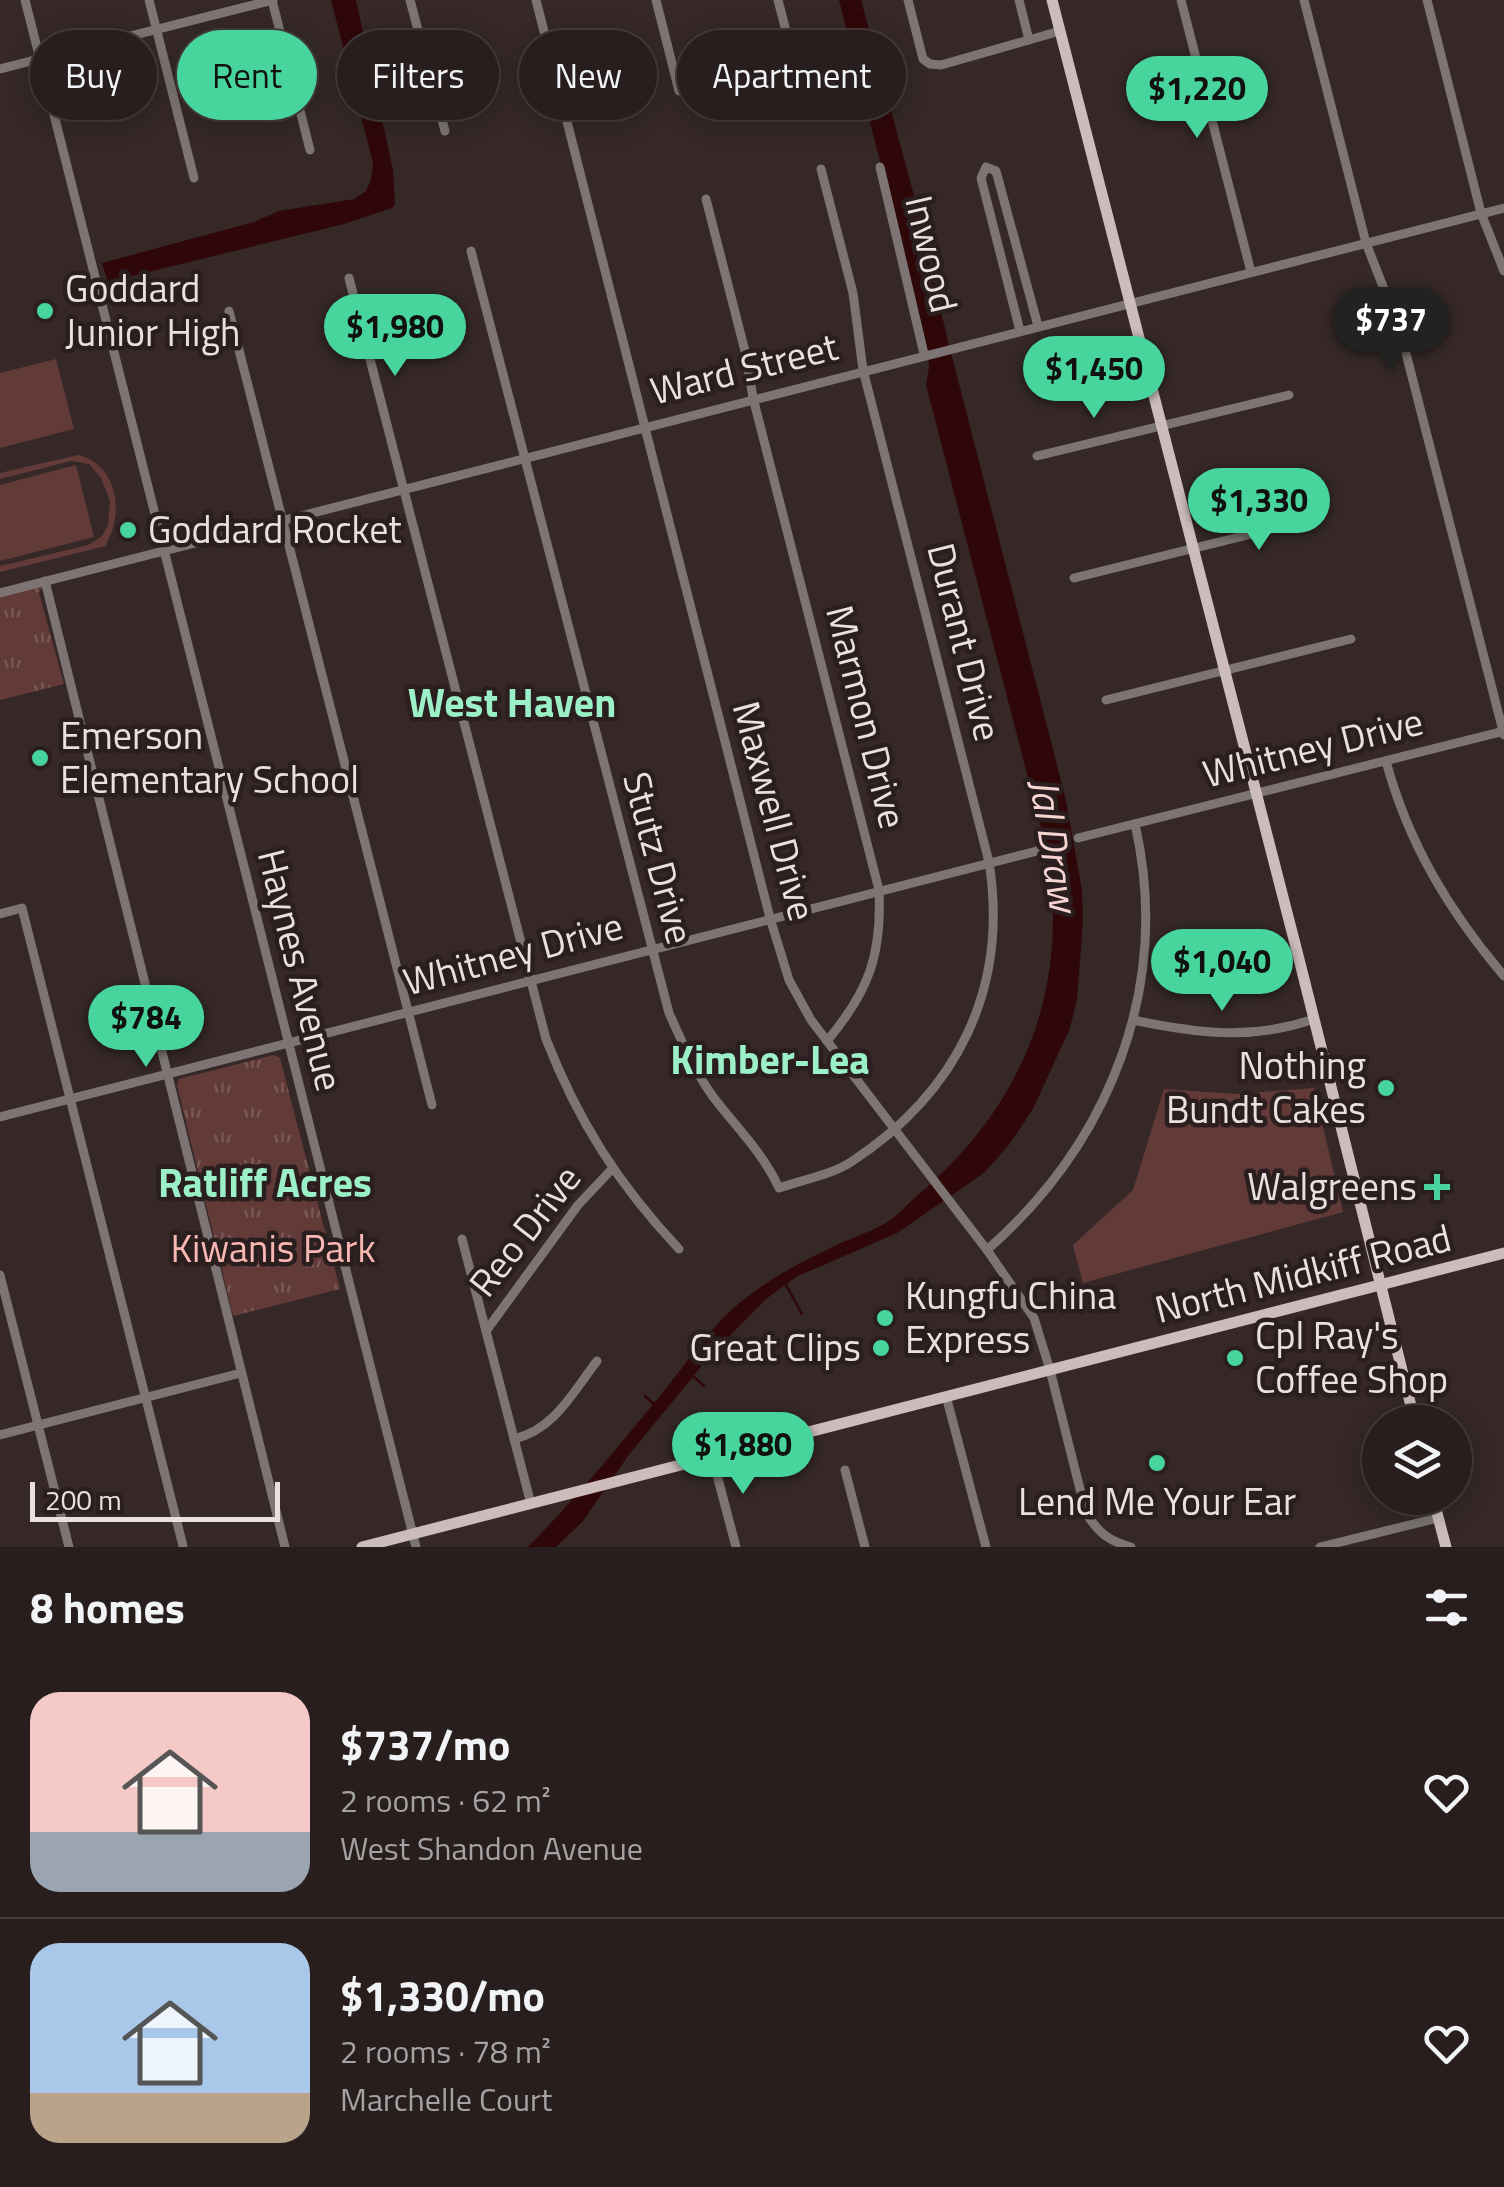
<!DOCTYPE html>
<html lang="en">
<head>
<meta charset="utf-8">
<style>
	:root { --surface:#281e1d; --page:#342b2a; --text:#f1f3f6; --muted:#a5a2a4; --line:#443c3b; --accent:#48d49d }
	body { margin:0; font-family:"Titillium Web",sans-serif; background:var(--page); color:var(--text); height:100vh; display:flex; flex-direction:column; font-size:38px; white-space:nowrap }
	* { box-sizing:border-box; margin:0 }
	p { font-size:32px; color:var(--muted) }
	.icon { flex:none; width:55px; height:55px; fill:none; stroke:currentColor; stroke-width:2; stroke-linecap:round; stroke-linejoin:round }
	.map { position:relative; height:1547px; overflow:hidden }
	.sheet { display:flex; flex-direction:column; background:var(--surface); flex:1 }
	.sheet>* { flex:none }
	.hud { position:absolute; left:30px; top:30px; width:1000px; height:90px; display:flex; gap:20px }
	.fabs { position:absolute; left:1362px; top:1405px; display:grid; gap:20px }
	.fabs a { display:grid; place-items:center; width:110px; height:110px; border-radius:50%; background:var(--surface); box-shadow:0 5px 25px #0003,0 0 0 2px var(--line); font-size:50px }
	.scale { position:absolute; left:30px; bottom:25px; width:250px; box-sizing:border-box; padding-left:10px; border:5px solid #e9e0df; border-top:0; font-size:28px; line-height:35px; white-space:nowrap; color:#e9e0df; -webkit-text-stroke:8px #2b1e1e; paint-order:stroke }
	.price { position:absolute; translate:-50% -85px; padding:0 22px; border-radius:35px; background:var(--accent); color:#111; font-size:32px; line-height:65px; filter:drop-shadow(0 2px 5px #0008) }
	.price::after { content:''; position:absolute; left:50%; top:60px; width:30px; height:22px; margin-left:-15px; background:inherit; clip-path:polygon(0 0,100% 0,50% 100%) }
	.price.selected { background:#222; color:#fff }
	ul { padding:0; list-style:none }
	li { display:flex; align-items:center; gap:30px; height:250px; padding:0 30px }
	li+li { border-top:2px solid var(--line) }
	li span { display:grid; place-items:center; flex:none; width:280px; height:200px; border-radius:30px; color:#555 }
	li>.icon { margin-inline-start:auto }
	span .icon { width:120px; height:120px; fill:#fffc; stroke-width:1 }
	li b { font-size:42px }
	h2 { display:flex; justify-content:space-between; align-items:center; height:120px; padding:0 30px; font-size:42px }
	.chip { padding:0 35px; border-radius:45px; background:var(--surface); box-shadow:0 5px 25px #0003,0 0 0 2px var(--line); font-size:35px; line-height:90px }
	.chip.selected { background:var(--accent); color:#111 }
	.map>svg:first-child { display:block }
</style>
</head>
<body>
<div class="map">
<svg width="1504" height="1547" viewBox="0 0 1504 1547">
	<defs>
		<pattern id="park-tufts" width="24" height="20" patternUnits="userSpaceOnUse" patternTransform="scale(2.5)"><rect width="24" height="20" fill="#623b39"/><path d="M3 7l-1-3M5 7V3M7 7l1-3M15 17l-1-3M17 17v-4M19 17l1-3" fill="none" stroke="#785755"/></pattern>
	</defs>
	<rect width="100%" height="100%" fill="#352827"/>
	<g fill="#623b39">
		<polygon points="56,359 74,429 0,448 0,373"/>
		<path d="M78,455C108,461 121,495 114,523C113,531 108,539 106,546L0,572V566L88,545L101,537L108,526L110,501L101,478L89,464L71,461L0,479V473Z"/>
		<polygon points="76,465 94,537 0,561 0,485"/>
		<polygon points="1314,1088 1343,1212 1083,1283 1073,1245 1133,1190 1164,1089 1236,1094"/>
	</g>
	<g fill="url(#park-tufts)">
		<polygon points="45,581 39,593 64,684 0,700 0,593"/>
		<polygon points="274,1055 280,1058 340,1289 233,1316 177,1085 179,1079"/>
	</g>
	<g fill="#300709">
		<polygon points="331,0 356,0 393,170 395,204 392,208 344,224 108,282 102,263 254,222 279,211 354,199 366,191 371,180 373,163"/>
		<path d="M839,0H861L916,203L947,337L1065,796L1082,890L1083,922L1077,999L1070,1028L1033,1109L1008,1146L984,1173L897,1233L796,1277L766,1299L709,1357L628,1456L583,1521L556,1547H528C576,1498 620,1445 663,1392C685,1365 706,1334 731,1310C765,1280 801,1262 841,1243C857,1236 875,1230 889,1221C900,1214 908,1203 918,1195C1025,1104 1073,984 1045,843L926,385L929,367L926,342Z"/>
	</g>
	<g fill="none" stroke-linecap="round" stroke-linejoin="round">
		<g stroke="#300709" stroke-width="2.5">
			<polyline points="786,1285 802,1314"/>
			<polyline points="694,1377 704,1386"/>
			<polyline points="645,1396 655,1405"/>
		</g>
		<g stroke="#7c7574" stroke-width="9">
			<polyline points="25,0 416,1547"/>
			<polyline points="149,0 194,178"/>
			<polyline points="272,0 310,150"/>
			<polyline points="410,0 445,131"/>
			<path d="M536,0L770,918L789,980L811,1020L987,1250L1034,1318L1050,1370L1086,1513C1098,1532 1108,1541 1131,1547"/>
			<polyline points="656,0 679,91"/>
			<polyline points="778,0 794,62"/>
			<polyline points="908,0 923,59 930,64 941,65 1060,31"/>
			<polyline points="1019,0 1029,40"/>
			<polyline points="1181,0 1251,272"/>
			<polyline points="1304,0 1366,243 1400,330 1504,735"/>
			<polyline points="1427,0 1481,213 1504,271"/>
			<polyline points="0,69 273,0"/>
			<polyline points="880,167 924,354"/>
			<path d="M706,199L746,355L753,398L879,890C882,955 869,991 827,1041"/>
			<path d="M471,251L669,1013C682,1042 695,1072 714,1098C737,1128 763,1153 779,1188C802,1180 831,1175 851,1162C958,1092 1009,988 989,862L863,370L853,293L821,169"/>
			<path d="M349,278L546,1039C578,1121 618,1184 679,1249"/>
			<polyline points="229,311 432,1105"/>
			<polyline points="1020,331 981,178 986,167 996,171 1038,326"/>
			<polyline points="1037,456 1289,395"/>
			<polyline points="1074,578 1320,517"/>
			<polyline points="45,581 285,1547"/>
			<polyline points="0,593 1504,208"/>
			<polyline points="1106,700 1351,639"/>
			<path d="M1386,761C1408,843 1449,911 1504,976"/>
			<polyline points="1078,838 1504,731"/>
			<polyline points="0,914 22,908 183,1546"/>
			<path d="M1133,1020C1196,1033 1251,1041 1314,1019"/>
			<polyline points="0,1117 1041,850"/>
			<polyline points="462,1239 486,1331"/>
			<path d="M987,1250C1110,1142 1172,987 1135,824"/>
			<polyline points="0,1275 69,1547"/>
			<polyline points="946,1396 986,1547"/>
			<polyline points="0,1435 241,1373"/>
			<path d="M514,1439C554,1430 573,1392 597,1361"/>
			<polyline points="712,1456 736,1547"/>
			<polyline points="845,1470 865,1547"/>
			<polyline points="531,1504 486,1331 578,1205 612,1169"/>
			<polyline points="1320,1547 1438,1518"/>
		</g>
		<g stroke="#ccbdbc" stroke-width="11">
			<polyline points="1052,0 1300,963 1415,1422"/>
			<polyline points="1433,1498 1446,1547"/>
			<polyline points="362,1547 1504,1253"/>
		</g>
	</g>
	<g fill="#48d49d" stroke="#2b1e1e" stroke-width="4">
		<circle cx="45" cy="311" r="10"/>
		<circle cx="128" cy="530" r="10"/>
		<circle cx="40" cy="758" r="10"/>
		<circle cx="1386" cy="1088" r="10"/>
		<path d="M1432 1172h10v10h10v10h-10v10h-10v-10h-10v-10h10z"/>
		<circle cx="885" cy="1318" r="10"/>
		<circle cx="881" cy="1348" r="10"/>
		<circle cx="1235" cy="1358" r="10"/>
		<circle cx="1157" cy="1463" r="10"/>
	</g>
	<g text-anchor="middle" stroke-width="9" stroke-linejoin="round" paint-order="stroke">
		<g font-size="38" fill="#e9e0df" stroke="#2b1e1e">
			<text transform="translate(931 254) rotate(77)" y="13">Inwood</text>
			<text transform="translate(744 369) rotate(-14)" y="13">Ward Street</text>
			<text transform="translate(964 642) rotate(76)" y="13">Durant Drive</text>
			<text transform="translate(866 717) rotate(76)" y="13">Marmon Drive</text>
			<text transform="translate(1313 748) rotate(-14)" y="13">Whitney Drive</text>
			<text transform="translate(774 811) rotate(75)" y="13">Maxwell Drive</text>
			<text transform="translate(658 858) rotate(75)" y="13">Stutz Drive</text>
			<text transform="translate(513 954) rotate(-15)" y="13">Whitney Drive</text>
			<text transform="translate(300 970) rotate(76)" y="13">Haynes Avenue</text>
			<text transform="translate(525 1231) rotate(-52)" y="13">Reo Drive</text>
			<text transform="translate(1303 1274) rotate(-14)" y="13">North Midkiff Road</text>
		</g>
		<g font-size="38" fill="#e9e0df" stroke="#2b1e1e" text-anchor="start">
			<text x="65" y="302">Goddard<tspan x="65" dy="44">Junior High</tspan></text>
			<text x="148" y="543">Goddard Rocket</text>
			<text x="60" y="749">Emerson<tspan x="60" dy="44">Elementary School</tspan></text>
			<text x="1366" y="1079" text-anchor="end">Nothing<tspan x="1366" dy="44">Bundt Cakes</tspan></text>
			<text x="1417" y="1200" text-anchor="end">Walgreens</text>
			<text x="905" y="1309">Kungfu China<tspan x="905" dy="44">Express</tspan></text>
			<text x="1255" y="1349">Cpl Ray's<tspan x="1255" dy="44">Coffee Shop</tspan></text>
			<text x="861" y="1361" text-anchor="end">Great Clips</text>
			<text x="1157" y="1515" text-anchor="middle">Lend Me Your Ear</text>
		</g>
		<g font-size="38" fill="#f9b7b3" stroke="#2b1e1e">
			<text x="273" y="1262">Kiwanis Park</text>
		</g>
		<g font-size="40" font-weight="bold" fill="#9cf0c8" stroke="#2b1e1e">
			<text x="512" y="717">West Haven</text>
			<text x="770" y="1074">Kimber-Lea</text>
			<text x="265" y="1197">Ratliff Acres</text>
		</g>
		<g font-size="40" font-style="italic" fill="#f6d4d2" stroke="#2b1e1e">
			<text transform="translate(1054 845) rotate(81)" y="14">Jal Draw</text>
		</g>
	</g>
</svg>
<div class="fabs">
<a><svg class="icon" aria-label="layers" viewBox="0 0 24 24"><path d="M12 4l9 5-9 5-9-5zM3 14l9 5 9-5"/></svg></a>
</div>
<div class="scale">200 m</div>
<b class="price" style="left:1197px;top:141px">$1,220</b>
<b class="price selected" style="left:1391px;top:372px">$737</b>
<b class="price" style="left:395px;top:379px">$1,980</b>
<b class="price" style="left:1094px;top:421px">$1,450</b>
<b class="price" style="left:1259px;top:553px">$1,330</b>
<b class="price" style="left:1222px;top:1014px">$1,040</b>
<b class="price" style="left:146px;top:1070px">$784</b>
<b class="price" style="left:743px;top:1497px">$1,880</b>
<div class="hud">
<a class="chip">Buy</a>
<a class="chip selected">Rent</a>
<a class="chip">Filters</a>
<a class="chip">New</a>
<a class="chip">Apartment</a>
</div>
</div>
<section class="sheet">
<h2>8 homes<svg class="icon" aria-label="filters" viewBox="0 0 24 24"><path d="M4 7h16M4 17h16"/><circle cx="9" cy="7" r="2"/><circle cx="15" cy="17" r="2"/></svg></h2>
<ul>
<li><span style="background:linear-gradient(#f6c9c9 70%,#9aa5b1 0)"><svg class="icon" aria-label="home" viewBox="0 0 24 24"><path d="M3 11l9-7 9 7M6 9v11h12V9"/></svg></span><div><b>$737/mo</b><p>2 rooms · 62 m²</p><p>West Shandon Avenue</p></div><svg class="icon" aria-label="heart" viewBox="0 0 24 24"><path d="M12 20l-8-8c-3-5 5-10 8-4 3-6 11-1 8 4z"/></svg></li>
<li><span style="background:linear-gradient(#a9c7e8 75%,#b9a48a 0)"><svg class="icon" aria-label="home" viewBox="0 0 24 24"><path d="M3 11l9-7 9 7M6 9v11h12V9"/></svg></span><div><b>$1,330/mo</b><p>2 rooms · 78 m²</p><p>Marchelle Court</p></div><svg class="icon" aria-label="heart" viewBox="0 0 24 24"><path d="M12 20l-8-8c-3-5 5-10 8-4 3-6 11-1 8 4z"/></svg></li>
</ul>
</section>
</body>
</html>
